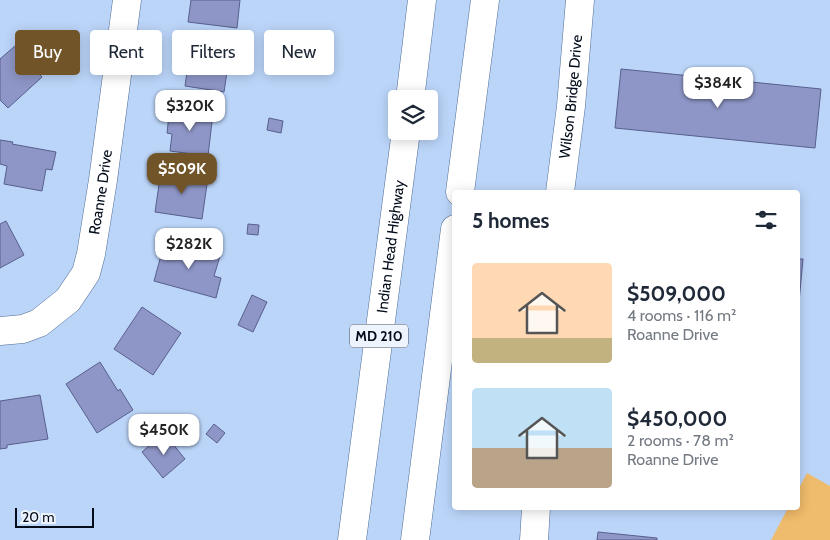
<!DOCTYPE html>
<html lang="en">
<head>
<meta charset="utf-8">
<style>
	:root { --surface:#fff; --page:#f6f6f7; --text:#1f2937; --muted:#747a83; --accent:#715528 }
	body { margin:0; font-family:Cabin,sans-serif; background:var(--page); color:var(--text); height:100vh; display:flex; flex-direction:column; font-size:19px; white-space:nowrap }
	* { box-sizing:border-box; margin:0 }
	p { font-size:16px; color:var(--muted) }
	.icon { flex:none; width:28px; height:28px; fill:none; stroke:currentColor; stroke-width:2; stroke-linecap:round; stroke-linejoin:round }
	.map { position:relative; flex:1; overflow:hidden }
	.sheet { position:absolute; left:452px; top:190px; width:348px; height:320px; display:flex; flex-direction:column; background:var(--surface); border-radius:5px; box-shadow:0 2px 12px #0003 }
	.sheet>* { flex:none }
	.top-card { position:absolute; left:15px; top:30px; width:362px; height:45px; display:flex; gap:10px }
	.buttons { position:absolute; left:388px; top:90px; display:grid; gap:10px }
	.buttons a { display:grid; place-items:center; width:50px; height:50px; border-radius:5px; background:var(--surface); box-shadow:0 2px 12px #0003; font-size:25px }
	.scale { position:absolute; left:15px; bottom:12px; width:79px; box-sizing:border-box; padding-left:5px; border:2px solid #030c1b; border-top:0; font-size:14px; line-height:18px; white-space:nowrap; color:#030c1b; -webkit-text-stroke:4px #eef4fe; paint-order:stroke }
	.price { position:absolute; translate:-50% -42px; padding:0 11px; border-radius:10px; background:#fff; color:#222; font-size:16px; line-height:32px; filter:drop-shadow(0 1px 2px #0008) }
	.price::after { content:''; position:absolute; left:50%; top:30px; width:15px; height:11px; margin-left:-8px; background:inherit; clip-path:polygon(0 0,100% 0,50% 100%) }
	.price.on { background:var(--accent); color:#fff }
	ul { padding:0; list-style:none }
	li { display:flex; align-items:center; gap:15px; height:125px; padding:0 20px }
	li span { display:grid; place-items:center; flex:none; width:140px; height:100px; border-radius:5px; color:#555 }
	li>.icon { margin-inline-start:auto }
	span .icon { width:60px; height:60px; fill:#fffc; stroke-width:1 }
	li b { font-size:21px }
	h2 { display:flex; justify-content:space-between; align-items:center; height:60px; padding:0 20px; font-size:21px }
	.pill { padding:0 18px; border-radius:5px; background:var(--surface); box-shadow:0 2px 12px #0003; font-size:18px; line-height:45px }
	.pill.on { background:var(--accent); color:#fff }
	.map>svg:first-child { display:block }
</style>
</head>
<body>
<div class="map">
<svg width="830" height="540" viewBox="0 0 830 540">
	<rect width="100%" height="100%" fill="#bbd5f9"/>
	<polygon fill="#efbb6c" points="807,473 830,486 830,540 771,540 788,508 798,508 798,490"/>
	<g fill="#8e96c7" stroke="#585f8c">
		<polygon points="191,0 240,0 237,28 188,22"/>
		<polygon points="191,43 230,49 230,52 238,54 236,73 227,72 224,92 185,86"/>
		<polygon points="15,46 42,77 8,108 0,100 0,59"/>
		<polygon points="279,57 294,58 293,69 278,68"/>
		<polygon points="621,69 821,89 815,148 615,128"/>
		<polygon points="175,108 213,113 208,156 170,151 172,134 167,133 169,115 174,116"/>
		<polygon points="269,118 283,121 281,133 267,130"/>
		<polygon points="0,140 13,142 12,144 56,152 52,170 46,169 42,191 4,184 7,166 0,164"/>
		<polygon points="161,171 208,177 202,219 155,212"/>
		<polygon points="6,221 24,255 0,268 0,224"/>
		<polygon points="248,224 259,225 258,235 247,234"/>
		<polygon points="165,241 220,256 214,276 221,278 216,298 154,281"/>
		<polygon points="798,259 803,259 798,313"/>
		<polygon points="252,295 267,302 253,332 238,325"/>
		<polygon points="142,307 181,333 153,375 114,349"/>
		<polygon points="100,362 118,391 120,389 133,410 97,433 66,384"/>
		<polygon points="40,395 48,439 7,445 7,448 0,449 0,401"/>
		<polygon points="214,424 225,433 217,443 206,434"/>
		<polygon points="164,433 185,459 163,478 142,452"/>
		<polygon points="598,532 657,538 657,540 597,540"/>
	</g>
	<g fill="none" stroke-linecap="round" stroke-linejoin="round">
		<g stroke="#4f6c95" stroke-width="29">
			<g id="minor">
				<path id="s1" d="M560,192L571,106L580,0"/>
				<path id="s2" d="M0,331L23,329L39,323L68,300L86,273L91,254L103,180L127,0"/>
				<polyline points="534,540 536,508"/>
			</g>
		</g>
		<g stroke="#4f6c95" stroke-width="29">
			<g id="highway">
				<polyline points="410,99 422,0"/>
				<polyline points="460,192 485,0"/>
				<path id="s3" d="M352,540L406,131"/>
				<polyline points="415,540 455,229"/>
			</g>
		</g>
		<use href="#minor" stroke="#fff" stroke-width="28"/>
		<use href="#highway" stroke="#fff" stroke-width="28"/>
	</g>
	<g text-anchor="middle" stroke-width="5" stroke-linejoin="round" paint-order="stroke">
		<rect fill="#eef4fe" stroke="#4a525f" stroke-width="1" x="350" y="324.5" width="58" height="23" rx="4"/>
		<g font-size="14" font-weight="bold" fill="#030c1b">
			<text x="379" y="341">MD 210</text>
		</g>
		<g font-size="15" fill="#030c1b" stroke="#eef4fe">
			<text dy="5" stroke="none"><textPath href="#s1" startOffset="96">Wilson Bridge Drive</textPath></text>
			<text dy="5" stroke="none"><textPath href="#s2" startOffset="192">Roanne Drive</textPath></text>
			<text dy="5" stroke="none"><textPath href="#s3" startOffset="296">Indian Head Highway</textPath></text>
		</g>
	</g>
</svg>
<div class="buttons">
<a><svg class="icon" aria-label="layers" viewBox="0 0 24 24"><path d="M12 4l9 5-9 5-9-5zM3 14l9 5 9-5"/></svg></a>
</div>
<div class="scale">20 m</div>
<b class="price" style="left:718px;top:109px">$384K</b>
<b class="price" style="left:190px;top:132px">$320K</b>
<b class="price on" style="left:182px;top:195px">$509K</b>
<b class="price" style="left:189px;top:270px">$282K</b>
<b class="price" style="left:164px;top:456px">$450K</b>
<div class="top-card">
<a class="pill on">Buy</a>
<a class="pill">Rent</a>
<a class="pill">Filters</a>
<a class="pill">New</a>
</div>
<section class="sheet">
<h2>5 homes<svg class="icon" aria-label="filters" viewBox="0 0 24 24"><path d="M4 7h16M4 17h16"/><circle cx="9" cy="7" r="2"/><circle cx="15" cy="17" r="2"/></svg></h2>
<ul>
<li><span style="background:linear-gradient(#ffd9b3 75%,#c2b280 0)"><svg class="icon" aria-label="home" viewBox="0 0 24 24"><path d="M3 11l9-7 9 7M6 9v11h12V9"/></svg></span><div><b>$509,000</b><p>4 rooms · 116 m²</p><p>Roanne Drive</p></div></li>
<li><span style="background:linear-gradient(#bfe0f5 60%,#b9a48a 0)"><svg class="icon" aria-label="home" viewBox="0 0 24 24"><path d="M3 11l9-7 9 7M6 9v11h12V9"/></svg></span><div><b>$450,000</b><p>2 rooms · 78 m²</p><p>Roanne Drive</p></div></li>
</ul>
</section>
</div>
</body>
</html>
